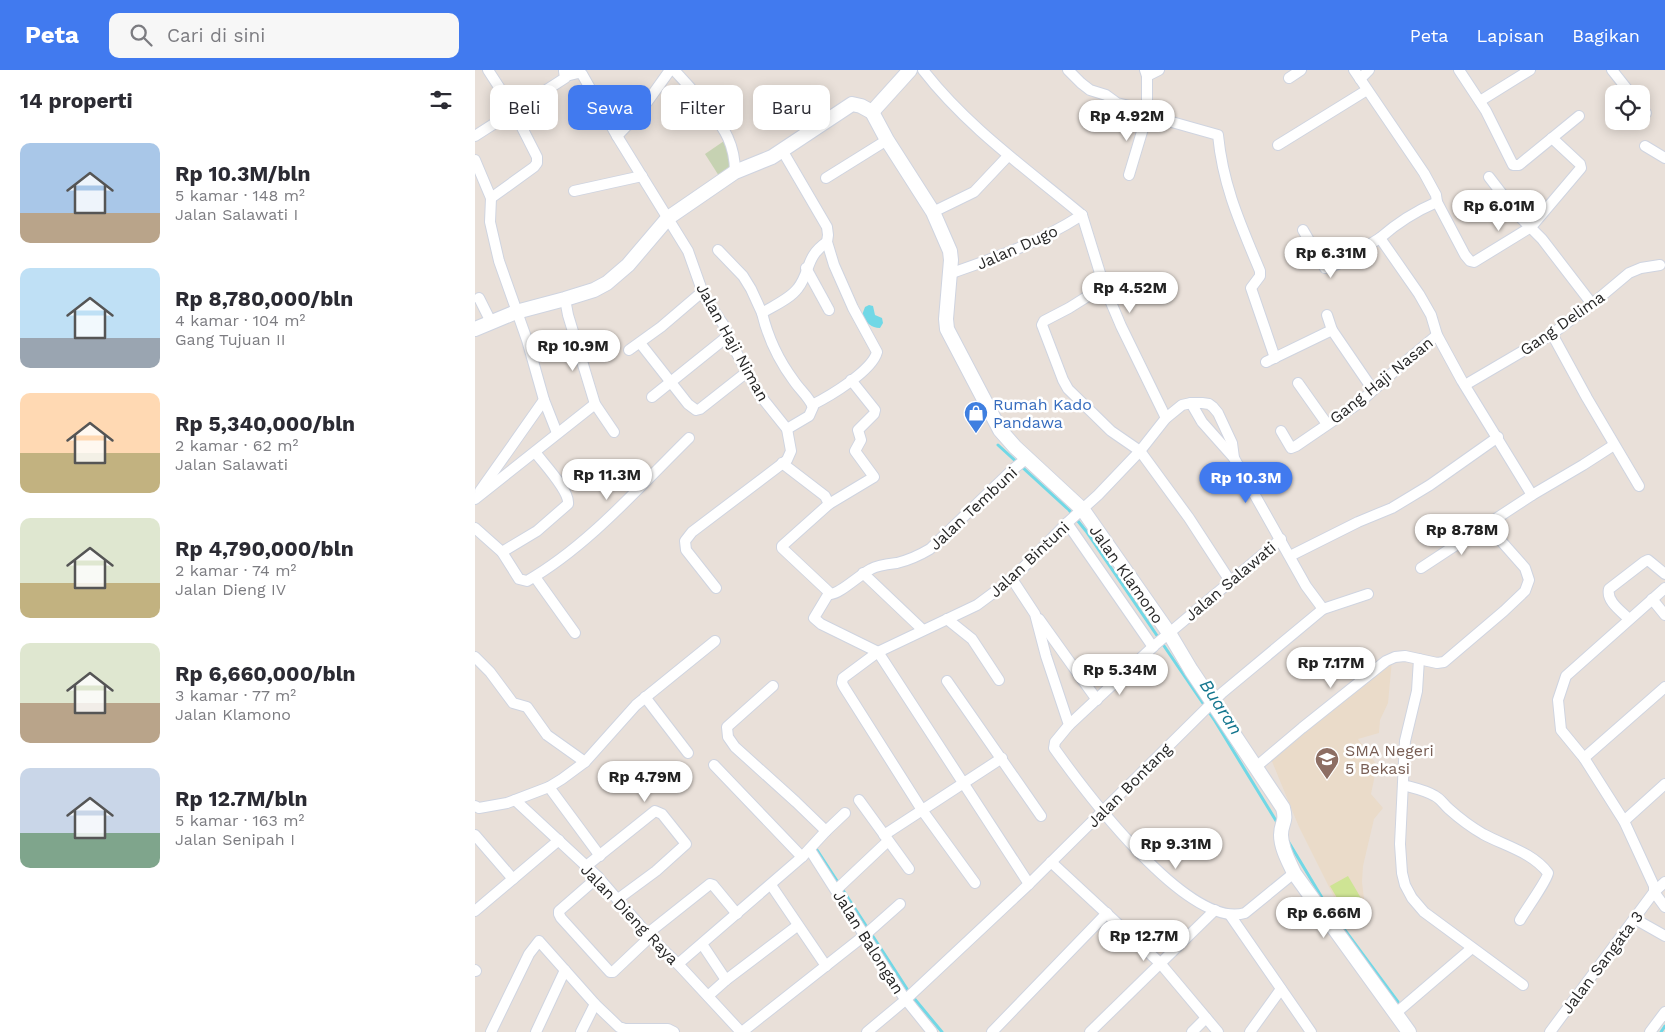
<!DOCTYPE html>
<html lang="id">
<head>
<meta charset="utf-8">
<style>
	:root { --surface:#fff; --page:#f7f7f7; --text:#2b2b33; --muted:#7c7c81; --accent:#417aef }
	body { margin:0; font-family:"Work Sans",sans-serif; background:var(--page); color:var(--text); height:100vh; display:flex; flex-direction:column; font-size:19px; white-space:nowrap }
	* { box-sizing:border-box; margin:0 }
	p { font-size:16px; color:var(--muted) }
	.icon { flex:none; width:28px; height:28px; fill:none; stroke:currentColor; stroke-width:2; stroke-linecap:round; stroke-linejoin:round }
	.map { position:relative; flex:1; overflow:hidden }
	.panel { display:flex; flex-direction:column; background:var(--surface); width:475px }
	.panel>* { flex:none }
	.guide { position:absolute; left:15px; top:15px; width:475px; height:45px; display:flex; gap:10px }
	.controls { position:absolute; left:1130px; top:15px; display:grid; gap:10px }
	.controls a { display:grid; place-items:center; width:45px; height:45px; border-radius:10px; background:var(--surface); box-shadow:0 2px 12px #0003; font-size:25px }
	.price { position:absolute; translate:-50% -42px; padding:0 11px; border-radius:18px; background:#fff; color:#222; font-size:16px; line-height:32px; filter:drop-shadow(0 1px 2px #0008) }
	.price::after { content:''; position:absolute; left:50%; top:30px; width:15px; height:11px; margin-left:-8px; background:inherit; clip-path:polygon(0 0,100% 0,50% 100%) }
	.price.selected { background:var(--accent); color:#fff }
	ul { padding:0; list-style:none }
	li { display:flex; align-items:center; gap:15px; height:125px; padding:0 20px }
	li span { display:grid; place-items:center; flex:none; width:140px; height:100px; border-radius:10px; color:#555 }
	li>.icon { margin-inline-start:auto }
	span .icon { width:60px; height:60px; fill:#fffc; stroke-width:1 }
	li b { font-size:21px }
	h2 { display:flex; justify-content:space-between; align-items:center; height:60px; padding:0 20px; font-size:21px }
	.tag { padding:0 18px; border-radius:10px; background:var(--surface); box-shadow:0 2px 12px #0003; font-size:18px; line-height:45px }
	.tag.selected { background:var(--accent); color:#fff }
	header { display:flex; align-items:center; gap:30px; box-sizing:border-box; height:70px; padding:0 25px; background:var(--accent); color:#fff }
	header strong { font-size:24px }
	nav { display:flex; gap:28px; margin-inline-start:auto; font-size:18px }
	.search { width:350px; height:45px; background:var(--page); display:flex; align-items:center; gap:12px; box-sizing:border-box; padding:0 18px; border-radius:10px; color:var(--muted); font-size:19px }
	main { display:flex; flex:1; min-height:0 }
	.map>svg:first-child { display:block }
</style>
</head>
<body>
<header>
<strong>Peta</strong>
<div class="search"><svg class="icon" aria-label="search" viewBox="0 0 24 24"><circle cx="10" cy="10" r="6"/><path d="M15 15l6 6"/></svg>Cari di sini</div>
<nav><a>Peta</a><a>Lapisan</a><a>Bagikan</a></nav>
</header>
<main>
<section class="panel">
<h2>14 properti<svg class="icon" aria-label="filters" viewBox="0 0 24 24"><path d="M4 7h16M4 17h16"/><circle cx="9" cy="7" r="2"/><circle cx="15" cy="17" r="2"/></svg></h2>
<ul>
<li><span style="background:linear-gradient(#a9c7e8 70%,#b9a48a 0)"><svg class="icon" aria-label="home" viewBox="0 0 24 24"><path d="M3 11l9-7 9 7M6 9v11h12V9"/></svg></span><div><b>Rp 10.3M/bln</b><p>5 kamar · 148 m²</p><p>Jalan Salawati I</p></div></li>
<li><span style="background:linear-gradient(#bfe0f5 70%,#9aa5b1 0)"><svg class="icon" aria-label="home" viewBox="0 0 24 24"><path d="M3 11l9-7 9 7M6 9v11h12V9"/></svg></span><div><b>Rp 8,780,000/bln</b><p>4 kamar · 104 m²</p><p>Gang Tujuan II</p></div></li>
<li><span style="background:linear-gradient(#ffd9b3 60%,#c2b280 0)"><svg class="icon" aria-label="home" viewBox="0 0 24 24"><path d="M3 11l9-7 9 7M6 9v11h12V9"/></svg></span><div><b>Rp 5,340,000/bln</b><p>2 kamar · 62 m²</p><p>Jalan Salawati</p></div></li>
<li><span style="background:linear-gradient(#dfe7d0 65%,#c2b280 0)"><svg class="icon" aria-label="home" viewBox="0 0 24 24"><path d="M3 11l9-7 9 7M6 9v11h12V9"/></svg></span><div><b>Rp 4,790,000/bln</b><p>2 kamar · 74 m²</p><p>Jalan Dieng IV</p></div></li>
<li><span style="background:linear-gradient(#dfe7d0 60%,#b9a48a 0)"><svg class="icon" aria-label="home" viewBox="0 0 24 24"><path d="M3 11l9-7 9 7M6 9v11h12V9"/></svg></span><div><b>Rp 6,660,000/bln</b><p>3 kamar · 77 m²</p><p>Jalan Klamono</p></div></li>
<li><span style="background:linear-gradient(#c9d6e8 65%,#7fa58c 0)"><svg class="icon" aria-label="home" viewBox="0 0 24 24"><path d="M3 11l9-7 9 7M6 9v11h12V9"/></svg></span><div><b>Rp 12.7M/bln</b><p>5 kamar · 163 m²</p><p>Jalan Senipah I</p></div></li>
</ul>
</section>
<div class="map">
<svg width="1190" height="962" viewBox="0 0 1190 962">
	<rect width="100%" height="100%" fill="#e9e0d9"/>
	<polygon fill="#eadbc9" points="917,590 913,633 905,650 904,663 883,669 902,695 896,724 908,738 899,749 888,796 887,812 889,829 894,841 873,855 824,757 796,689"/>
	<polygon fill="#c6d2b2" points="249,71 256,95 251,103 244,106 230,84"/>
	<polygon fill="#cee494" points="873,806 893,840 875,850 855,816"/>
	<path fill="#71d8e6" d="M394,235L398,236L400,245L407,248L408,253L405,258C396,258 392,253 387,245L390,237Z"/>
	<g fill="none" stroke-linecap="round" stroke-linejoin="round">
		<g stroke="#71d8e6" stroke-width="3">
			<polyline points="523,375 594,440 611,461 740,651 803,754"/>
			<polyline points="813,771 852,836 923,932"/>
			<polyline points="342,780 434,922"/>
			<polyline points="438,927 467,962"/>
			<polyline points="1186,962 1190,956"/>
		</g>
		<g stroke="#cfd4e0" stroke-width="12">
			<g id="street">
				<polyline points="13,0 35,34 62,87 62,93 59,97 16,128"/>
				<path d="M199,0C214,16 245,49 253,68C258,79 260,90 260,102"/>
				<path d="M448,0C492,57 552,99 607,145"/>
				<polyline points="593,0 606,13 615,20 631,25 642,33 672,40"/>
				<path d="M879,0L949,103L961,125L962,132C941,141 922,153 905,168L944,224L956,245L962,265L987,311L1057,425L946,498"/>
				<polyline points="984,0 1011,41 1038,95 1044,95 1104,46"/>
				<polyline points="1137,0 1156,24"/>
				<polyline points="91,6 103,3 107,4 142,66 213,181 229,226 250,257 254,269 284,324 312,359 316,381 312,390 217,462 210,471 211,480 241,518"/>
				<polyline points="672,6 684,0"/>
				<polyline points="814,8 826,0"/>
				<polyline points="885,9 894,0"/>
				<polyline points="1005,31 1055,0"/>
				<polyline points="1166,37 1171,43"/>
				<path d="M672,45L743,65C748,116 765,153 785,201V206L776,218L800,288"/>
				<polyline points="0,66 90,8 89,1"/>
				<polyline points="142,66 165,42 195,0"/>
				<polyline points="803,75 892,20"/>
				<polyline points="1170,76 1190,88"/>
				<path d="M307,80L352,157L353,165L352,172L359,195L378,238L402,282C397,301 355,326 337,335"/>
				<polyline points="0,90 16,128 15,152 24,191 52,270 69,330 82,363"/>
				<polyline points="654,105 672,45 672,6 670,0"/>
				<polyline points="1014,107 1044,146 1067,169 1117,234"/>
				<polyline points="351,108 412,70"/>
				<polyline points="99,121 167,106"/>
				<polyline points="962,132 990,185 995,191 999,192 1056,157 1106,98 1105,94 1077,68"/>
				<polyline points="458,142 499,122 533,86"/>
				<polyline points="607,145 629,216 646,256 691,348"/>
				<polyline points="828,160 850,198 863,194 905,168"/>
				<polyline points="243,180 268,206 276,219 287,243"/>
				<polyline points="331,198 354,240"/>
				<path d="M474,204C523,187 563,173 607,145"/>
				<polyline points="629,216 594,238 569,251 567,255 588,310 593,319 636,361 665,381 714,448 755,511"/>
				<polyline points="4,228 16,252"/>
				<polyline points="90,229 93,245 120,334 139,362"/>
				<polyline points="852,245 857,260"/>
				<polyline points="1077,264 1112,328 1164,416"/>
				<polyline points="165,273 213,334 221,340 225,339 272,302"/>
				<polyline points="154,280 186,257 227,222"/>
				<polyline points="791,292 857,260 898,320"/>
				<path d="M376,310L400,340L399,344L383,360L386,370L380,381L399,407L354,434L307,476V478L356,524C366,523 384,505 396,499C403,495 414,494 422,493C434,490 445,485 455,479L536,401L552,388"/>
				<polyline points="823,313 852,354"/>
				<polyline points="990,315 1077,264 1117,234 1154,203 1166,198 1185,195"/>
				<polyline points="177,327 253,266"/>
				<polyline points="716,333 727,352 759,388"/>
				<path d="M312,359L334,346L338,337C334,327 325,320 319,311C304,291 293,268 287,243C298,236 315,229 323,218C336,201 330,187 352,172"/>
				<polyline points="806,361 816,378 821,376 884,333 923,298 962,265"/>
				<polyline points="307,393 350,426 354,434"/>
				<polyline points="5,421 69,330"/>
				<polyline points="1057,425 1108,395 1139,375"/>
				<polyline points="0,429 120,334"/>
				<polyline points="592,453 678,577"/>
				<path d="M0,458L27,482L44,509L52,511C113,476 164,417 214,368"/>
				<path d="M27,482L62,461L93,434C95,421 68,393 60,382"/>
				<polyline points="815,486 883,452 917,438 955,415 1023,367"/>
				<polyline points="388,503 448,560"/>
				<polyline points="60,507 100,563"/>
				<path d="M537,509L560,544L571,586L594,655L580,672L579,678C609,720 713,860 770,843L819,803"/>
				<polyline points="1190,518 1091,606 1083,630 1086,660 1109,688 1149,751 1179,816 1179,822 1190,837"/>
				<polyline points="354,523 339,548 346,554 403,582 554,814"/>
				<polyline points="1177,529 1190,545"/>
				<polyline points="472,549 497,569 524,610"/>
				<polyline points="564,549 622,630"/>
				<path d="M1154,549C1146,541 1131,531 1134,519L1169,492L1173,490L1190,504"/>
				<polyline points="0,587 15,602 38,633 52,637 72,665 110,692"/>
				<polyline points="944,589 942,621 930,671 925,774 927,803 930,815 937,828 949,842 1048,915"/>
				<polyline points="472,611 566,746"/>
				<polyline points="298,616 252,657 253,667 260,677 321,732 351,761"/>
				<polyline points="170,627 213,683"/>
				<polyline points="594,655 680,575 806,469"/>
				<polyline points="1109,688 1190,617"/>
				<polyline points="239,695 327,787"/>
				<polyline points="782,696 827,658 911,591 920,587 930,586 962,593 969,592 1029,541 1050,521 1054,510 1050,498 1027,472 1014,453"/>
				<path d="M928,715C939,718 950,720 960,726C966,729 969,735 974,739C984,748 996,757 1008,764C1030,776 1057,782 1073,803C1073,809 1050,841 1045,850"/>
				<polyline points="74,717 125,786"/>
				<polyline points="40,730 123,807 175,867 203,894 266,962"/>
				<polyline points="384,730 434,799"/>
				<polyline points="0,736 4,738 32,733 74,717 87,709 110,692 161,635 240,571"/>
				<polyline points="1149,751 1190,714"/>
				<polyline points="0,765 38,809"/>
				<polyline points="409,765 527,688"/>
				<polyline points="335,780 428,926 457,962"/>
				<polyline points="576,792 685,893 743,962"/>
				<polyline points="110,797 180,741 187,744 211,774 181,801 143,829"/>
				<polyline points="123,807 84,841 84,844 86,848 135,902 138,902 175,867"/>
				<polyline points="500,813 447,740 369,617 367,613 368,608 403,582 502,535 537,509 592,453 623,425 665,381 691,348 707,335 716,333 727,333 734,334 738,337 743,343 757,373 759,388 831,516 848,539"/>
				<polyline points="296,815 351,896"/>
				<polyline points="361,820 413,771"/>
				<polyline points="0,841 84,770"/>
				<polyline points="755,845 836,962"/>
				<polyline points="1160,849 1190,866"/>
				<polyline points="172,864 235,814 238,815 262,844"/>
				<polyline points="227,874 251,910"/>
				<polyline points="203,894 327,787 351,761 370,743"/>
				<polyline points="0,900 1,901"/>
				<polyline points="233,926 251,910 322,856"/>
				<polyline points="921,943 997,878"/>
				<polyline points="16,962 54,884 64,871 120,934 144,957 150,959 193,959 199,962"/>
				<polyline points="61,962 90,900"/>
				<polyline points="106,962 120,934"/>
				<polyline points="267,962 390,865 425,834"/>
				<polyline points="392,962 428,932 554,814 747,623 848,539 893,524"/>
				<polyline points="517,962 632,843"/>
				<polyline points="615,962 740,840"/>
				<polyline points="717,962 731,948"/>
				<polyline points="775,962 806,919"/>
				<polyline points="1075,962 1179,822 1190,812"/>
				<polyline points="1175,962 1190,942"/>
			</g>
		</g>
		<g stroke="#cfd4e0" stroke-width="16">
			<g id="secondary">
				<path d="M397,42L412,70L458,142L475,181L476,190L471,249L472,259L525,360L540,377L608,440L694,563L716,600L808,738C812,753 806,752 806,765C806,778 814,792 819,803L934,962"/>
				<polyline points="397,42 435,0"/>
				<polyline points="0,259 41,242 90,229 119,220 132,213 153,195 193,148 260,102 297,87 377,34 386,36 397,42"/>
			</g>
		</g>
		<use href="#street" stroke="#fff" stroke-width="10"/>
		<use href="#secondary" stroke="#fff" stroke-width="14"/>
	</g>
	<defs>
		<g id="shop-pin" transform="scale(1.25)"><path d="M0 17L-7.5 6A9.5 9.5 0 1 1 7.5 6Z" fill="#3f7fe0" stroke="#fff"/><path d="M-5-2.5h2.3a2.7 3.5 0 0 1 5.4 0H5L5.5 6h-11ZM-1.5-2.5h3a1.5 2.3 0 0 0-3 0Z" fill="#fff"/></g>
		<g id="school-pin" transform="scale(1.25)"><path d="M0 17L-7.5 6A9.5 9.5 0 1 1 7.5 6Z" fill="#8d6e63" stroke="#fff"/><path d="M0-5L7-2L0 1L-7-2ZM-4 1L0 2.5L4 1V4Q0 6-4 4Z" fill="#fff"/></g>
	</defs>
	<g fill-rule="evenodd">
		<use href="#shop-pin" x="501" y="343"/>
		<use href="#school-pin" x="852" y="689"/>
	</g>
	<g text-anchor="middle" stroke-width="5" stroke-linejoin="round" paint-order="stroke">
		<g font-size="16" fill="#272727" stroke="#fff">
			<text transform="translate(542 177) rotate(-24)" y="6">Jalan Dugo</text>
			<text transform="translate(1087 253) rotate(-35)" y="6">Gang Delima</text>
			<text transform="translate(258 272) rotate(61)" y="6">Jalan Haji Niman</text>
			<text transform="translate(906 310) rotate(-39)" y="6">Gang Haji Nasan</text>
			<text transform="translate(498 438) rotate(-43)" y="6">Jalan Tembuni</text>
			<text transform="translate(554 489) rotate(-43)" y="6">Jalan Bintuni</text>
			<text transform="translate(652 504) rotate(55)" y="6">Jalan Klamono</text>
			<text transform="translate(755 511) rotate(-40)" y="6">Jalan Salawati</text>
			<text transform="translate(654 715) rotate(-45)" y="6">Jalan Bontang</text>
			<text transform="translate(155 844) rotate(46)" y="6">Jalan Dieng Raya</text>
			<text transform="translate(394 872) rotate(58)" y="6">Jalan Balongan</text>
			<text transform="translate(1127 892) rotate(-53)" y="6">Jalan Sangata 3</text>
		</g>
		<g font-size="16" fill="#366cbe" stroke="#fff" text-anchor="start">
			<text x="518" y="340">Rumah Kado<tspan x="518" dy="18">Pandawa</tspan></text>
		</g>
		<g font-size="16" fill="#785e54" stroke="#fff" text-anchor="start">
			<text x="870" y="686">SMA Negeri<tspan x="870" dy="18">5 Bekasi</tspan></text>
		</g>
		<g font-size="18" font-style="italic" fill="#14768e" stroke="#fff">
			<text transform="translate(746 637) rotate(57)" y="6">Buaran</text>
		</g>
	</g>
</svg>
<div class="controls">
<a><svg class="icon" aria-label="locate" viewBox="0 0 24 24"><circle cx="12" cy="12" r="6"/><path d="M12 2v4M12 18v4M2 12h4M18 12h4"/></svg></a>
</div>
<b class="price" style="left:652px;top:72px">Rp 4.92M</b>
<b class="price" style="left:1024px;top:162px">Rp 6.01M</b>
<b class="price" style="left:856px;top:209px">Rp 6.31M</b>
<b class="price" style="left:655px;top:244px">Rp 4.52M</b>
<b class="price" style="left:98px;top:302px">Rp 10.9M</b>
<b class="price" style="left:132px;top:431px">Rp 11.3M</b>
<b class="price selected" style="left:771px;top:434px">Rp 10.3M</b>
<b class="price" style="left:987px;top:486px">Rp 8.78M</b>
<b class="price" style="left:856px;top:619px">Rp 7.17M</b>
<b class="price" style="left:645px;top:626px">Rp 5.34M</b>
<b class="price" style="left:170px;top:733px">Rp 4.79M</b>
<b class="price" style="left:701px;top:800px">Rp 9.31M</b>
<b class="price" style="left:849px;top:869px">Rp 6.66M</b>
<b class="price" style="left:669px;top:892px">Rp 12.7M</b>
<div class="guide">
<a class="tag">Beli</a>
<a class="tag selected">Sewa</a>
<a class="tag">Filter</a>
<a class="tag">Baru</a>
</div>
</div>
</main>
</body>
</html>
